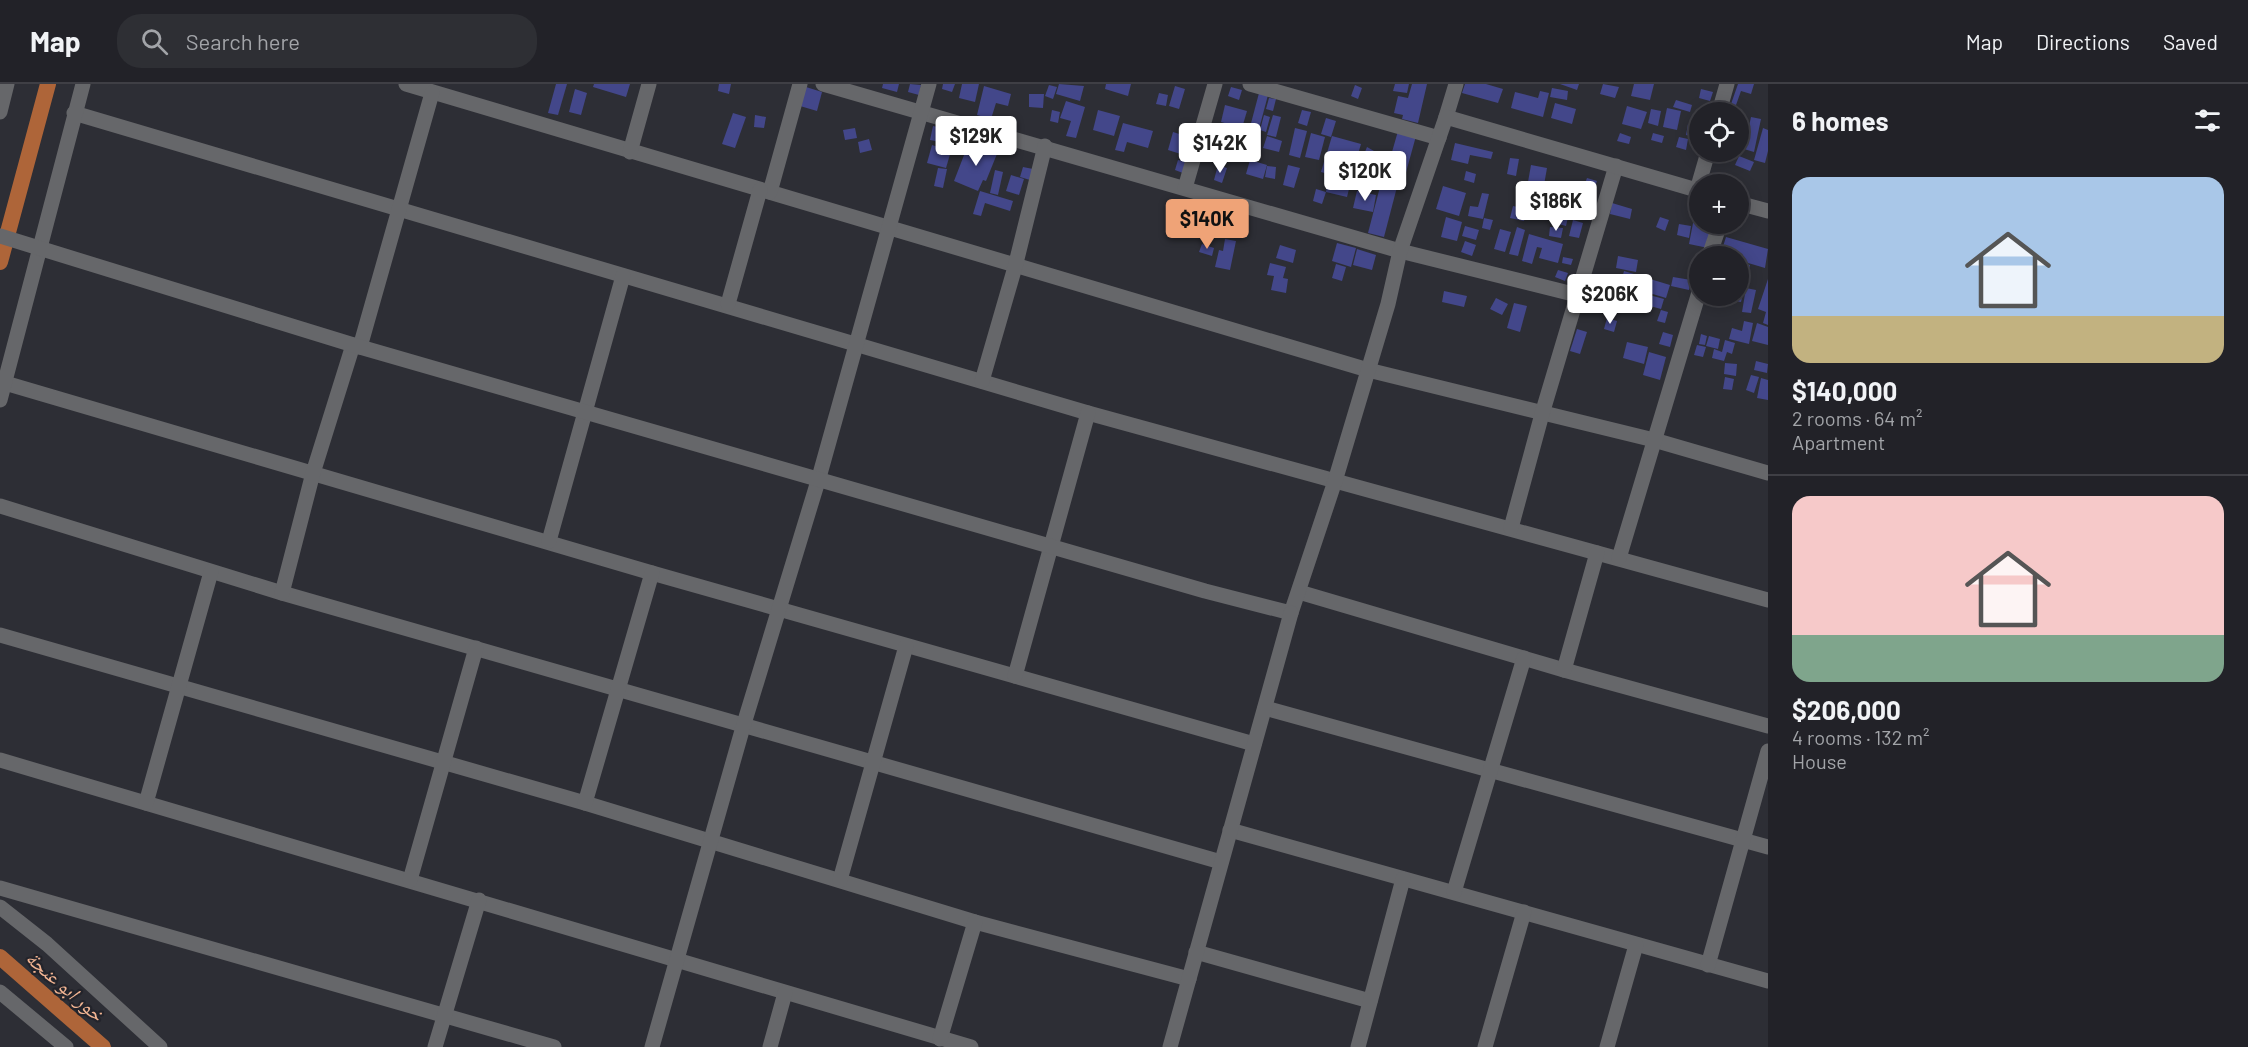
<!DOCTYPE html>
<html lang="en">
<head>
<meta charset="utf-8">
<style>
	:root { --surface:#222228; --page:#2e2f34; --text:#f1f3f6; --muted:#a2a4a8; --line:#3f3f45; --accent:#efa377 }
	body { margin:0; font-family:Barlow,"Noto Naskh Arabic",sans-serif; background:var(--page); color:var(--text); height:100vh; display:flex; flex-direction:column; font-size:22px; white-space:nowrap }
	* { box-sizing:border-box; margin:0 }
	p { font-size:20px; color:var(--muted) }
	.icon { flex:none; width:33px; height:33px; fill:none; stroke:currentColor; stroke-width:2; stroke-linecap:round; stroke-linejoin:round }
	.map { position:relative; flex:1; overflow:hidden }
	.sheet { display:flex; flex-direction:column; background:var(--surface); width:480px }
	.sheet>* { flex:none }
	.tools { position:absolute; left:1689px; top:18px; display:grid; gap:12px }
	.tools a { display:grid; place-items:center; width:60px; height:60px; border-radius:50%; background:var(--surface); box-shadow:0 3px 15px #0003,0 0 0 2px var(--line); font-size:30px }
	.price { position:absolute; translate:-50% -51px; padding:0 14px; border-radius:6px; background:#fff; color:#222; font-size:20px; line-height:39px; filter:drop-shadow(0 2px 3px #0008) }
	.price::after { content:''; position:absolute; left:50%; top:36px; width:18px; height:14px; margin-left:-9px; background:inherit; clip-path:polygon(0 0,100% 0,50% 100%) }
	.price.on { background:var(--accent); color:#111 }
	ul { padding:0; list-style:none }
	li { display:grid; align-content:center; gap:12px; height:318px; padding:0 24px }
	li+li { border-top:2px solid var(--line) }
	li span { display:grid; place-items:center; height:186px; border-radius:18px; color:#555 }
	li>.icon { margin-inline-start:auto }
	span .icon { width:108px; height:108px; fill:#fffc; stroke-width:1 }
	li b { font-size:26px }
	h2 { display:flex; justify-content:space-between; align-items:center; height:72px; padding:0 24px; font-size:26px }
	header { display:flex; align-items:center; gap:36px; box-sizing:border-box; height:84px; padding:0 30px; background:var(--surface); border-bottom:2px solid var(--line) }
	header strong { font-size:28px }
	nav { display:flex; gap:33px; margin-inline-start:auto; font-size:21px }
	.search { width:420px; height:54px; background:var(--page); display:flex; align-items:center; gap:15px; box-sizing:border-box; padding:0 21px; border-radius:24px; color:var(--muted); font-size:22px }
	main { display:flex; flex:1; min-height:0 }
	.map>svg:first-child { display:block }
</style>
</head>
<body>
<header>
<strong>Map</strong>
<div class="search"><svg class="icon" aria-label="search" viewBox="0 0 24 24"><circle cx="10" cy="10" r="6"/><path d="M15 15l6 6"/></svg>Search here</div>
<nav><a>Map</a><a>Directions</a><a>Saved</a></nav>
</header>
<main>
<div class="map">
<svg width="1768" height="963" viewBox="0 0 1768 963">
	<rect width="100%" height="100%" fill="#2d2e35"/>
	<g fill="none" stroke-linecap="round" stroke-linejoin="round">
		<g stroke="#ae6539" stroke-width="16">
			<polyline points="0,178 48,0"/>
			<polyline points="0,873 103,963"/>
		</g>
	</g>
	<g fill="#43478a">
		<polygon points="556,0 567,0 558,31 548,29"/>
		<polygon points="594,0 630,0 626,13 593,3"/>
		<polygon points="719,0 731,0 729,10 718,7"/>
		<polygon points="883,0 899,0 897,8 882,4"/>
		<polygon points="910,0 921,1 919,11 908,8"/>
		<polygon points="943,0 955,0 952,8 942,5"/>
		<polygon points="962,0 979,0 975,18 959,14"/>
		<polygon points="1059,0 1084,2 1080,17 1056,10"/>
		<polygon points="1106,0 1131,0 1128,12 1105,5"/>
		<polygon points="1395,0 1409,0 1407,9 1393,7"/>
		<polygon points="1412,0 1427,0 1418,39 1402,35 1403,31 1394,29 1398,12 1408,14"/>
		<polygon points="1465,0 1486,0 1503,5 1498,19 1462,9"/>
		<polygon points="1560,0 1579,0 1577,6"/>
		<polygon points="1603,0 1619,3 1615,14 1600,10"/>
		<polygon points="1634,0 1654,0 1650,16 1631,12"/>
		<polygon points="1738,0 1754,0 1751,10 1741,7 1736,21 1731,20"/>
		<polygon points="1049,1 1057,3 1053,15 1045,12"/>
		<polygon points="1355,1 1362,4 1358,15 1351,12"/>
		<polygon points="984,2 1011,10 1008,22 996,19 991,35 977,31"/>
		<polygon points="1175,2 1185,5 1179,25 1169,22"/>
		<polygon points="806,3 822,8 817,27 800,22"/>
		<polygon points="1231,3 1242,6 1239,16 1228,12"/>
		<polygon points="1552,4 1568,7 1567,16 1550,13"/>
		<polygon points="575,5 587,9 581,31 569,28"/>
		<polygon points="1701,5 1713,8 1710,17 1699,14"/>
		<polygon points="1540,7 1549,9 1543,33 1511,24 1515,8 1538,14"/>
		<polygon points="1159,9 1168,11 1166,22 1156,20"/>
		<polygon points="1259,9 1268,11 1259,45 1250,43"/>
		<polygon points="1029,10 1044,10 1043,24 1029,23"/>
		<polygon points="1269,14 1276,15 1273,27 1266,25"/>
		<polygon points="1676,16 1692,21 1690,28 1673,23"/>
		<polygon points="1066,17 1085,23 1076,54 1066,52 1071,37 1060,34"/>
		<polygon points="1555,19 1576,25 1572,40 1551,34"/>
		<polygon points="1225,21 1247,27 1242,44 1221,38"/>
		<polygon points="1627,22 1647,28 1641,45 1622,40"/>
		<polygon points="1667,24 1681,27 1677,46 1663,43"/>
		<polygon points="1651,25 1661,27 1658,42 1648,39"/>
		<polygon points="1052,26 1060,28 1058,39 1050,37"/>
		<polygon points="1098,26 1120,32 1114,52 1093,46"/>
		<polygon points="1302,26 1311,28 1307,42 1298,39"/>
		<polygon points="733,29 746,33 735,64 722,60"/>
		<polygon points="755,31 766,33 764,44 754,43"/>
		<polygon points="1264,31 1270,33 1266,48 1260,46"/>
		<polygon points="1273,31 1281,33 1276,53 1267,51"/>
		<polygon points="1751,33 1761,35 1754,68 1744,65"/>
		<polygon points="1326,34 1336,37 1331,53 1321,50"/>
		<polygon points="1123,39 1153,47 1148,64 1127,58 1124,68 1115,66"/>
		<polygon points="1688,40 1700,43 1699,54 1686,51"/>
		<polygon points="933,42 947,45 944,59 930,56"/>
		<polygon points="855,44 857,54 845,56 843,46"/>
		<polygon points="1295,44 1307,47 1300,74 1289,71"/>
		<polygon points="1763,44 1768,46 1768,67 1765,79 1754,76"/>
		<polygon points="1398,47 1416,52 1402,103 1351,89 1354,80 1395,91 1401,71 1392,68"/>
		<polygon points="1173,48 1192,54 1187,72 1168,66"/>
		<polygon points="1311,49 1325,53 1319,76 1305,73"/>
		<polygon points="1620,49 1631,53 1629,60 1617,57"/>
		<polygon points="1653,49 1664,52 1662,59 1651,56"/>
		<polygon points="1267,52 1282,57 1279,68 1263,64"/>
		<polygon points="1332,52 1361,60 1356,77 1327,69"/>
		<polygon points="1679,53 1688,55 1686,66 1676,63"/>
		<polygon points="869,55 872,66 860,69 858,58"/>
		<polygon points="981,58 999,65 986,97 983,96 978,107 954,97 966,66 977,70"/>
		<polygon points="1455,59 1493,68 1491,75 1470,71 1468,80 1451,76"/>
		<polygon points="932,61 951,67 946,84 927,79"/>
		<polygon points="1367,63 1374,67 1368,81 1361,78"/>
		<polygon points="1718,68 1728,70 1725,78 1715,75"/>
		<polygon points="1326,71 1353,79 1348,96 1321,88"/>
		<polygon points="1739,72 1754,78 1750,87 1735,81"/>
		<polygon points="1387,74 1396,79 1390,88 1382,82"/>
		<polygon points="1510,74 1519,75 1516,92 1507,90"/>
		<polygon points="1178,76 1186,78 1183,89 1175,86"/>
		<polygon points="1250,76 1267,81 1263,95 1246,90"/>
		<polygon points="1218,81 1227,84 1222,99 1214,96"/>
		<polygon points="1288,81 1300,84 1294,104 1283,101"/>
		<polygon points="1531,81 1547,84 1544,101 1528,98"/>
		<polygon points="1267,82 1276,83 1275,95 1265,93"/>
		<polygon points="1023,83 1033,85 1030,96 1020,93"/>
		<polygon points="938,84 947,85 943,104 934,102"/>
		<polygon points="995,86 1003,88 998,111 990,109"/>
		<polygon points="1466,87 1476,90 1474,99 1464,96"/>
		<polygon points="1011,91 1024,95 1019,111 1006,107"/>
		<polygon points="1587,94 1597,97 1591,114 1581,110"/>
		<polygon points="1328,96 1350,101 1347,113 1326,108 1322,120 1313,117 1316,105 1326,108"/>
		<polygon points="1381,99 1397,103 1384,153 1368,149"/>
		<polygon points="1443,102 1466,109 1459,132 1436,125"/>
		<polygon points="1533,103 1541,105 1540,115 1531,113"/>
		<polygon points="980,107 1013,117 1010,127 985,119 981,132 973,130"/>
		<polygon points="1357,107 1376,111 1373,128 1353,124"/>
		<polygon points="1482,109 1489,110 1483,135 1468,132 1470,122 1478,123"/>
		<polygon points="1559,109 1576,114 1573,125 1555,119"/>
		<polygon points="1198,119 1228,126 1224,139 1195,132"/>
		<polygon points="1612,119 1632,125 1630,135 1610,130"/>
		<polygon points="1513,122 1527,125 1524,137 1510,134"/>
		<polygon points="1558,127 1569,129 1566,142 1555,139"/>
		<polygon points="1446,133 1462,138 1457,157 1441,153"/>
		<polygon points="1660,133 1669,136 1665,147 1656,143"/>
		<polygon points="1484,134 1493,136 1490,146 1482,144"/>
		<polygon points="1694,134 1700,135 1700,140 1713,140 1708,164 1689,160"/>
		<polygon points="1573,136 1583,139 1579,154 1569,152"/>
		<polygon points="1679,140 1691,142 1689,154 1677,151"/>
		<polygon points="1465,142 1479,146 1476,156 1462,152"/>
		<polygon points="1517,143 1525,146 1518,172 1509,170"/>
		<polygon points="1550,143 1563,144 1561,154 1549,152"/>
		<polygon points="1500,145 1511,148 1505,168 1494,165"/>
		<polygon points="1529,150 1563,160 1558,179 1539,174 1542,164 1537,163 1532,180 1522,177"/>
		<polygon points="1726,153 1768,165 1765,184 1738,176 1738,172 1720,172"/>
		<polygon points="1225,155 1236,157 1230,186 1215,183 1219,166 1223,167"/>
		<polygon points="1465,157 1476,161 1472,172 1461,168"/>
		<polygon points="1337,159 1356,164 1351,183 1332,177"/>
		<polygon points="1202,160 1214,164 1212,172 1199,168"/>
		<polygon points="1280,161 1296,166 1293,179 1276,174"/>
		<polygon points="1357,165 1376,171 1372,186 1353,181"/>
		<polygon points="1618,172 1638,176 1636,188 1616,184"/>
		<polygon points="1563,173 1573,175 1571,181 1562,179"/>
		<polygon points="1739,178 1750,181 1745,199 1738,197"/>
		<polygon points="1270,179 1286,183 1283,194 1288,195 1286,209 1271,206 1274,192 1267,191"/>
		<polygon points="1336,180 1346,183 1342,197 1332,194"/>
		<polygon points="1558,186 1568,189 1565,197 1555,193"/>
		<polygon points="1624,187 1634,190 1630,201 1621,198"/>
		<polygon points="1673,193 1691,196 1689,206 1671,202"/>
		<polygon points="1650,195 1670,201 1666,214 1646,208"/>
		<polygon points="1768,195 1768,241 1763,239 1766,228 1758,225"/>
		<polygon points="1746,204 1756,206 1751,229 1742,228"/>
		<polygon points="1614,206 1624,207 1622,218 1612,217"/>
		<polygon points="1444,207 1467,212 1464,223 1442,218"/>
		<polygon points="1642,209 1664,215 1661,225 1639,219"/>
		<polygon points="1738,209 1743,209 1741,218 1712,213 1738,212"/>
		<polygon points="1496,214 1508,220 1502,231 1490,225"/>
		<polygon points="1514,219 1527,222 1520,248 1507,244"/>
		<polygon points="1661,226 1668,228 1665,239 1657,237"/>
		<polygon points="1607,234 1617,237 1614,248 1604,245"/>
		<polygon points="1744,237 1753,239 1749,260 1729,255 1732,244 1742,247"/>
		<polygon points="1757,239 1768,243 1768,261 1752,257"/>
		<polygon points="1577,245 1587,248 1580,270 1570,267"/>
		<polygon points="1663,248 1673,251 1670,263 1659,260"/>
		<polygon points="1701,250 1707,252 1705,261 1699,260"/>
		<polygon points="1709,252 1720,255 1718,265 1706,262"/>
		<polygon points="1725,256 1735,259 1732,270 1727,268 1724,277 1712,274 1714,265 1722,268"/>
		<polygon points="1627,258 1648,263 1644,280 1623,274"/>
		<polygon points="1697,261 1706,263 1703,273 1694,271"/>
		<polygon points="1649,268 1666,273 1660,296 1643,291"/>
		<polygon points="1756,277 1768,280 1767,289 1754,286"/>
		<polygon points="1725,279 1737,280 1736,292 1724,290"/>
		<polygon points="1751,291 1759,293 1754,309 1746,306"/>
		<polygon points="1725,293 1734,295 1732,306 1723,305"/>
		<polygon points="1761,294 1768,296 1768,316 1757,314"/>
	</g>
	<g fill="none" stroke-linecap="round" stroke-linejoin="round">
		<g stroke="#66676a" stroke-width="15">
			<polyline points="406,0 1368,286 1654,356 1768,389"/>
			<polyline points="823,0 1400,167 1577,211"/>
			<polyline points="1250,0 1439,54"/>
			<polyline points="0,28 7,0"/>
			<polyline points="1719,28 1727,0"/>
			<polyline points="74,29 1088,329 1768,516"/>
			<polyline points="630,68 649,0"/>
			<polyline points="1185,104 1215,0"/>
			<polyline points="1697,106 1708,68"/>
			<polyline points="770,108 800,0"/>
			<polyline points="1709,172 1720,140"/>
			<polyline points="728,220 760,106"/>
			<polyline points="360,263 432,9"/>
			<polyline points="982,297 1015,183 1045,62"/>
			<polyline points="5,299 652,489 1254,660"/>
			<polyline points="0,316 83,0"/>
			<polyline points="0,422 282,509 1221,778"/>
			<polyline points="1511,444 1542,330 1616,82"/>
			<polyline points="549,457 623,192"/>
			<polyline points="1619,474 1700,205"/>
			<polyline points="1299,508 1564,586 1768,642"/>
			<polyline points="282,509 313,389 353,261"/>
			<polyline points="0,551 585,719 975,838 1189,895"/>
			<polyline points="1564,586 1597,469"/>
			<polyline points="1015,592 1088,329"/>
			<polyline points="1265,624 1768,763"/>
			<polyline points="0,676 971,963"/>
			<polyline points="146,719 211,488"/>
			<polyline points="585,719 652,489"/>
			<polyline points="1230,746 1768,897"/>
			<polyline points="410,796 476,564"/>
			<polyline points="840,796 906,562"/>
			<polyline points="0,804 554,963"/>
			<polyline points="1454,808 1524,574"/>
			<polyline points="0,823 47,860 160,963"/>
			<polyline points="1196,868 1370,917"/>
			<polyline points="1708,881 1768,667"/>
			<polyline points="0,908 66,963"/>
			<polyline points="940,955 975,838"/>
			<polyline points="435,963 479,816"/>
			<polyline points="652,963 743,643 818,397 929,0"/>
			<polyline points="770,963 785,909"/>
			<polyline points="1358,963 1403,795"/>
			<polyline points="1485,963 1524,828"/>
			<polyline points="1607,963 1636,861"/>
		</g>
		<g stroke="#66676a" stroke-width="15">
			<polyline points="1446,33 1456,0"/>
			<polyline points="1738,119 1768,127"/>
			<polyline points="0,152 360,263 1205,507 1291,529 1335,397 1388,220 1400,167 1446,33 1700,107"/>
			<polyline points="1170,963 1291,529"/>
		</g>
	</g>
	<g text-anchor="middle" stroke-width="4.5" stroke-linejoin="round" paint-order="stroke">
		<g font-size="20" font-style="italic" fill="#f2b593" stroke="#23242b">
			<text transform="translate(65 902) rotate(41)" y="7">خور ابو عنجة</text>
		</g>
	</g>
</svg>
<div class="tools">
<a><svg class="icon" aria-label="locate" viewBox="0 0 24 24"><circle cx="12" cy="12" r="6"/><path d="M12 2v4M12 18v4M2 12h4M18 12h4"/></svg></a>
<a>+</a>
<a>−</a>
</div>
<b class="price" style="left:976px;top:83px">$129K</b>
<b class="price" style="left:1220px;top:90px">$142K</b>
<b class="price" style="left:1365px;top:118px">$120K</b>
<b class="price" style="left:1556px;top:148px">$186K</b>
<b class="price on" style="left:1207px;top:166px">$140K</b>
<b class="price" style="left:1610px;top:241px">$206K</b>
</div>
<section class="sheet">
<h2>6 homes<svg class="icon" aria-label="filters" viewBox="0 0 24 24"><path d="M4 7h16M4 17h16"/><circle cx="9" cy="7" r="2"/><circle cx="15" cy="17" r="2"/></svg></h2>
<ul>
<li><span style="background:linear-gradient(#a9c7e8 75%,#c2b280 0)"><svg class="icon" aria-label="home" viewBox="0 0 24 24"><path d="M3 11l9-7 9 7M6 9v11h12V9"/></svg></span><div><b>$140,000</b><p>2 rooms · 64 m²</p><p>Apartment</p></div></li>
<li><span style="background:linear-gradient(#f6c9c9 75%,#7fa58c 0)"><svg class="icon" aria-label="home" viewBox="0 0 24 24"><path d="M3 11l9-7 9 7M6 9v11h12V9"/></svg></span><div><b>$206,000</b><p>4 rooms · 132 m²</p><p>House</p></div></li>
</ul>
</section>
</main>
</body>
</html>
